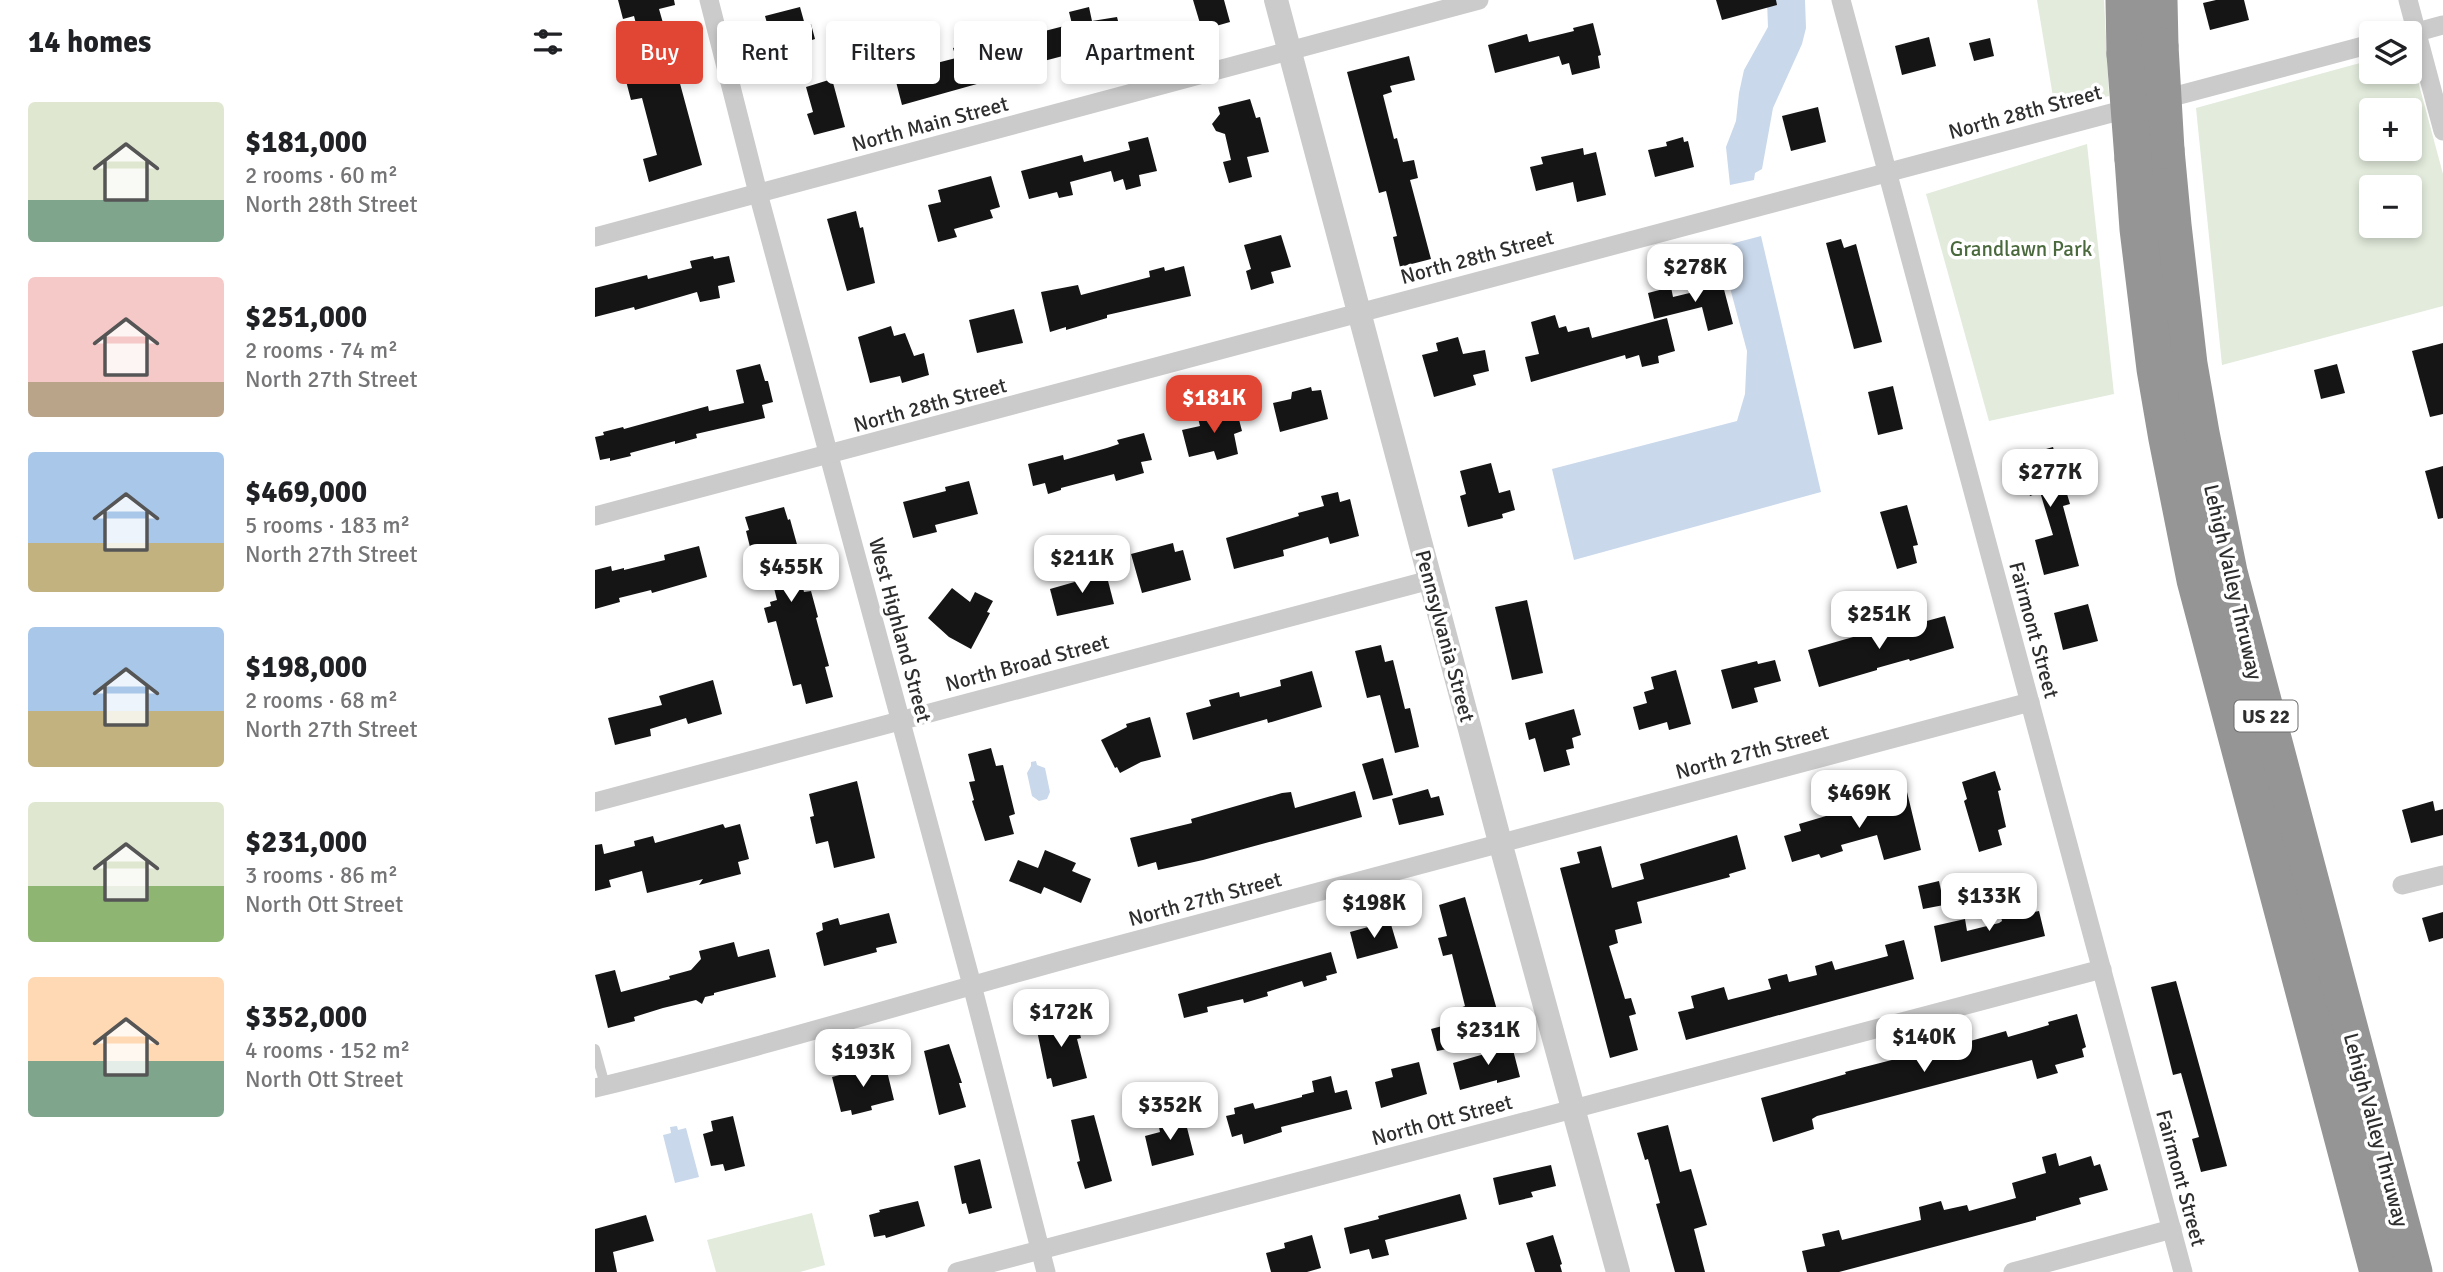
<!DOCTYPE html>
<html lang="en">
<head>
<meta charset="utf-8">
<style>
	:root { --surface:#fff; --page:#f2f2f2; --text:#202124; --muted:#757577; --accent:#e14635 }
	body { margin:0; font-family:Signika,sans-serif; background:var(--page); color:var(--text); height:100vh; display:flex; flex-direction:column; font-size:26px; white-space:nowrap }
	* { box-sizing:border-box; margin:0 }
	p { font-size:23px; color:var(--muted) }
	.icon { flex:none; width:38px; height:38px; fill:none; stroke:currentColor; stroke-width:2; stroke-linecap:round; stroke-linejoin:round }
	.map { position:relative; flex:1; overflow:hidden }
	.sheet { display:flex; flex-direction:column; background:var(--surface); width:595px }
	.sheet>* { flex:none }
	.hud { position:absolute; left:21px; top:21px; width:665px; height:63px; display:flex; gap:14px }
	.tools { position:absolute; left:1764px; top:21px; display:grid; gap:14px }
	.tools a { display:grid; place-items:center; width:63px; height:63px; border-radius:7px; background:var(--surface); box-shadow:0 4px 10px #0003; font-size:35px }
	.price { position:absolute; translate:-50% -60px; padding:0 16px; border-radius:14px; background:#fff; color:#222; font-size:23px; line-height:46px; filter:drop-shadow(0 2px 4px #0008) }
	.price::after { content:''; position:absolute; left:50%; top:42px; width:21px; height:16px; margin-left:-10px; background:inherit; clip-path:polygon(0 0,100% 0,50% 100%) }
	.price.on { background:var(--accent); color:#fff }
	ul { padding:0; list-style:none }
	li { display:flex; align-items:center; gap:21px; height:175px; padding:0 28px }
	li span { display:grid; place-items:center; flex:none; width:196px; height:140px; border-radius:7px; color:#555 }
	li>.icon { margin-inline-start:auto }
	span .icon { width:84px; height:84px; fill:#fffc; stroke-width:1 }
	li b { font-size:30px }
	h2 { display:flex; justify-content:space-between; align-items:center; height:84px; padding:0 28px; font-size:30px }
	.tag { padding:0 24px; border-radius:7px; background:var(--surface); box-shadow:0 4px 10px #0003; font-size:24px; line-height:63px }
	.tag.on { background:var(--accent); color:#fff }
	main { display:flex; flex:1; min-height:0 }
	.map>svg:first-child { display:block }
</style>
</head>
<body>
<main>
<section class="sheet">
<h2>14 homes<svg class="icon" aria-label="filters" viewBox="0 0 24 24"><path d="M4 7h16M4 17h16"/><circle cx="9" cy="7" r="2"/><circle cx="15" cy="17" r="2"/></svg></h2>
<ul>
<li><span style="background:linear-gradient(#dfe7d0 70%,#7fa58c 0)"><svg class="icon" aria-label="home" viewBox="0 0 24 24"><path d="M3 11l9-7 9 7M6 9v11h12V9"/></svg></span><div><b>$181,000</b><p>2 rooms · 60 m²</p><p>North 28th Street</p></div></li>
<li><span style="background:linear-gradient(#f6c9c9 75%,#b9a48a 0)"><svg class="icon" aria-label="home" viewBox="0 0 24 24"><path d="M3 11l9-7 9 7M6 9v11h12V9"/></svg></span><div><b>$251,000</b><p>2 rooms · 74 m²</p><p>North 27th Street</p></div></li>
<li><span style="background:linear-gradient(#a9c7e8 65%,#c2b280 0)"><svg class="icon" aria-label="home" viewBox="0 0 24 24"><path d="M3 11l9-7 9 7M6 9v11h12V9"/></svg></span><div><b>$469,000</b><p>5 rooms · 183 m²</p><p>North 27th Street</p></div></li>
<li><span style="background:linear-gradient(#a9c7e8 60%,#c2b280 0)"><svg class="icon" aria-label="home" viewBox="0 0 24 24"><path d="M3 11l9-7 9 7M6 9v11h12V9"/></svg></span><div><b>$198,000</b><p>2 rooms · 68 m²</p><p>North 27th Street</p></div></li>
<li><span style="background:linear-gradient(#dfe7d0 60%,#8fb573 0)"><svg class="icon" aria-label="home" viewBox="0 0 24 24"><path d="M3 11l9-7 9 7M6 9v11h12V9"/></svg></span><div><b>$231,000</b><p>3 rooms · 86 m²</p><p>North Ott Street</p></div></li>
<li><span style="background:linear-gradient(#ffd9b3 60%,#7fa58c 0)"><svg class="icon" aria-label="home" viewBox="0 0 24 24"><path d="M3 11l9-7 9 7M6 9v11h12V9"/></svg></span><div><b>$352,000</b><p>4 rooms · 152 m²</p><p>North Ott Street</p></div></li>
</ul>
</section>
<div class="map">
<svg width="1848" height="1272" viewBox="0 0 1848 1272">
	<rect width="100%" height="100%" fill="#fff"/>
	<g fill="#e2ebdc" fill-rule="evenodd">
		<polygon points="1442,0 1509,0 1514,96 1460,109"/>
		<path d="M1776,60V72H1815V60L1820,70L1848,174V306L1627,365L1601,108ZM1776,110H1815V149H1776ZM1776,187H1815V226H1776Z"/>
		<polygon points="1492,144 1519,394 1394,421 1331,194"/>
		<polygon points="217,1213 230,1265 205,1272 121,1272 112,1240"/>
	</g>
	<g fill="#c9d8eb">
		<polygon points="1172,0 1210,0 1211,28 1207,44 1178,108 1167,169 1160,173 1159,180 1135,185 1131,147 1141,121 1144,93 1149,70 1173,27"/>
		<polygon points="1166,236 1226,492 979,560 957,469 1142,421 1150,394 1152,351 1124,247"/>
		<polygon points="441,761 442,765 450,768 455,792 452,799 444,801 437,796 432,773 436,766 436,762"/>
		<polygon points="82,1126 83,1130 91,1128 104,1177 80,1183 68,1135 76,1133 75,1127"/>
	</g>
	<g fill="#151515">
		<polygon points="23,0 79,0 80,5 64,9 70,30 66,31 76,66 80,65 107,165 54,182 48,159 62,155 47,98 36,100 31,81 48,76 43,57 49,55 39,16 28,19"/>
		<polygon points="598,0 629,0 635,22 607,30"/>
		<polygon points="1121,0 1181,0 1182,5 1127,20"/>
		<polygon points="1621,0 1649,0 1654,20 1615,30 1608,3"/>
		<polygon points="205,7 210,25 216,24 220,39 214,41 215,48 185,56 180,40 177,41 170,16"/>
		<polygon points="494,7 497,21 522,17 529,44 484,56 483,52 445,62 447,67 425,72 424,68 388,77 389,82 307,105 299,74 361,58 358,48 377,43 376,38 399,32 400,37 436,28 438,34 477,24 474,12"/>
		<polygon points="998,23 1006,55 1003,56 1005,68 977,75 974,63 967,65 964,56 900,73 893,45 932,34 934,42 979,31 978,28"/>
		<polygon points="1334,37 1341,66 1307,75 1300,46"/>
		<polygon points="1395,38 1399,56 1379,61 1374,43"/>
		<polygon points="814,56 820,80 795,86 797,92 788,95 799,139 802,138 808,162 819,160 823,178 815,180 836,259 805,267 798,237 802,236 791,191 784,193 752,72"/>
		<polygon points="237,79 250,127 219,135 212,114 218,112 211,87"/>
		<polygon points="655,99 661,118 665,117 674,152 652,157 657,177 634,183 628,162 636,160 630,134 621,131 617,124 625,114 623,107"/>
		<polygon points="1223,107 1231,142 1196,151 1187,116"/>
		<polygon points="553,137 562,171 544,175 546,186 531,190 528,179 519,182 516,171 475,182 478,195 464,198 462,192 434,199 426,171 487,155 489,162 535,150 533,142"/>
		<polygon points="1088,137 1089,142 1093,141 1099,167 1060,177 1053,150 1072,146 1071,142"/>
		<polygon points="988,148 989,155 1001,152 1011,195 982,202 978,182 941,191 935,167 948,164 946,157"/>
		<polygon points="396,176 405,207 395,210 398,218 359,229 362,237 343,242 333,205 346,202 343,190"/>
		<polygon points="261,211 265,228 268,227 280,283 252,291 232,219"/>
		<polygon points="686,235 696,267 676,272 679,283 656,290 651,271 656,269 649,245"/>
		<polygon points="1246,239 1249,248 1261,244 1287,342 1259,349 1231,243"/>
		<polygon points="118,256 119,259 134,256 140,282 123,286 125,298 105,302 102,292 40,310 39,307 0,317 0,288 52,275 53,279 97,268 95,261"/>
		<polygon points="589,266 596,296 512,315 512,318 471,330 471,327 455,332 446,292 483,285 486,295 555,277 554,271 569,267 570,271"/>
		<polygon points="1126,278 1138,324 1113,331 1107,307 1059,319 1053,293 1076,287 1078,297 1107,290 1105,283"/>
		<polygon points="419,309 428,343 382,353 374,320"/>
		<polygon points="960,315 964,328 971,326 973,332 994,327 997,338 1072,318 1080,351 1063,356 1064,363 1047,367 1044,355 1031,359 1030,355 936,382 930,357 944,354 936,322"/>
		<polygon points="296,326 299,336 310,333 319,356 329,353 334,375 307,383 305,376 275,383 263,337"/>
		<polygon points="863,337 868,354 890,350 894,371 878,375 881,385 839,397 827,355 843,351 841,343"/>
		<polygon points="1848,343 1848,414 1835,417 1817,351"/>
		<polygon points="165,364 170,381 173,381 178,402 167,405 170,418 101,434 102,438 80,444 80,441 35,453 36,456 15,461 15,458 5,460 0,437 9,435 8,432 28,427 29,429 113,406 114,411 149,403 141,370"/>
		<polygon points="1742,364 1750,393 1726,399 1719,370"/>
		<polygon points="1298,386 1308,429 1283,435 1273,392"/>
		<polygon points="716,387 717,391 726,390 733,419 685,432 678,403 696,399 697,392"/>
		<polygon points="641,408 647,431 639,434 643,454 622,460 619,451 594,457 587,430 605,426 603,418"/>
		<polygon points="549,433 557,460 546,462 549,473 521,481 519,474 466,488 466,490 453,494 450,483 438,486 433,464 468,455 469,460 512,448 524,444 522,440"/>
		<polygon points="1458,447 1475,504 1468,506 1484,566 1449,575 1440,540 1458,535 1445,492 1435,496 1430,480 1426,481 1420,458"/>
		<polygon points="896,463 904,493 915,490 920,510 907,514 908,518 873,527 865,496 871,494 865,471"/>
		<polygon points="1848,466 1848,518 1843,519 1830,471"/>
		<polygon points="374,481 383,514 340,525 342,532 318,538 308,502 351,491 350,487"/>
		<polygon points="743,492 745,502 755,499 764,536 735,544 733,537 688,550 689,556 639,569 631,538 704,516 703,513 729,506 726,496"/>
		<polygon points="1312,505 1323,545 1318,546 1322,563 1302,569 1285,512"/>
		<polygon points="189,507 193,520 195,519 203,548 198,549 209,592 216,591 223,617 221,618 234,666 230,667 238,697 211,704 206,684 198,686 181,621 173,623 169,608 176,606 175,602 182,600 171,556 158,559 151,531 154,530 150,517"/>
		<polygon points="578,543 580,552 588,550 596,580 547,593 536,554"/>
		<polygon points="104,546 112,577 57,593 56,590 24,598 25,602 0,609 0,570 16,566 17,571 29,568 29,570 70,560 69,555"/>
		<polygon points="511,573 519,604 462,616 455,589"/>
		<polygon points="357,588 375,602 380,592 398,601 392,612 395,613 376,649 354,637 333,618"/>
		<polygon points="932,600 948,673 917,680 900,607"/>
		<polygon points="1493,604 1503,641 1468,650 1459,613"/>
		<polygon points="1350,616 1359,648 1315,661 1314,659 1282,668 1282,670 1224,687 1213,650 1272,633 1273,637"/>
		<polygon points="786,645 790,662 798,660 810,709 815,708 824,747 800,753 785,695 772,698 760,651"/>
		<polygon points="1180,660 1186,681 1159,688 1163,702 1137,709 1126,670 1162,661 1163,664"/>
		<polygon points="1081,670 1096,724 1074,730 1072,722 1044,730 1038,707 1052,703 1049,692 1059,689 1056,677"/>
		<polygon points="717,671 727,707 673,723 672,719 598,740 591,713 616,706 614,700 644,692 645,697 686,686 685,680"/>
		<polygon points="118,680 127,714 93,724 91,718 55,729 56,736 20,745 13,718 67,705 64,696"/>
		<polygon points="979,709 986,735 977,738 979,748 971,750 975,765 949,772 940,738 934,740 930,723"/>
		<polygon points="555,717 566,757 546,762 525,773 522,767 520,768 506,740 532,727 531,724"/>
		<polygon points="396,748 401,766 408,765 420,814 414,816 419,834 390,841 377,801 379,800 374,782 380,781 373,754"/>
		<polygon points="788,758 798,795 778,800 767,764"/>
		<polygon points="1400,771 1406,790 1403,791 1411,827 1403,830 1407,845 1384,852 1369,801 1372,799 1367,782"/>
		<polygon points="262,781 280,858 239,868 233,841 221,844 215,817 219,816 214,794"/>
		<polygon points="833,789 836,798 844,796 849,815 804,825 797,799"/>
		<polygon points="760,791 767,817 608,860 563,870 561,862 543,867 535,838 597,823 596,819 687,793 696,792 700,808"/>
		<polygon points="1312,792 1326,850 1289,860 1282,835 1246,845 1248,851 1226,858 1224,854 1197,862 1189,836 1206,831 1204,824"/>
		<polygon points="1838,801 1840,811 1848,809 1848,835 1816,843 1807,810"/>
		<polygon points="128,824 130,828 145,824 154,859 143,862 146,874 104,885 108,879 52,893 47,871 14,880 16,887 0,891 0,845 7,844 9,854 40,846 39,841 58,836 60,843"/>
		<polygon points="1142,835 1151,869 1134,874 1135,877 1042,902 1047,923 1020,930 1023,943 1014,946 1030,999 1036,998 1041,1014 1034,1016 1043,1050 1015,1058 965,868 985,863 982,852 1006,846 1017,888 1049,879 1045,864"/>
		<polygon points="450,850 481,863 477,871 496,879 486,903 449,887 446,894 414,881 423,860 443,868"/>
		<polygon points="1344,881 1349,905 1328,909 1323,886"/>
		<polygon points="870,897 902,1010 882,1015 884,1020 867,1024 862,1009 870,1006 857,954 848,956 843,938 852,936 844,905"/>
		<polygon points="1436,901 1439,912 1444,911 1450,936 1346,962 1339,926 1370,919 1372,931 1404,923 1407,921 1404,909"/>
		<polygon points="1848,912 1848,938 1834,942 1827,918"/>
		<polygon points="294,913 302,943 281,948 282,952 229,966 221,933 228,930 227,923 243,918 245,925"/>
		<polygon points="795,921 803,948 762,959 755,932"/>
		<polygon points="1309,940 1319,979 1091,1040 1083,1012 1099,1008 1096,996 1129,987 1133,1000 1176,989 1173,979 1192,974 1194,982 1222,975 1220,966 1237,961 1240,970 1293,956 1290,945"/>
		<polygon points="139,942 143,957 174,949 181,977 119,993 119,995 110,997 107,1004 101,1000 68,1008 39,1017 40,1021 13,1028 0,975 20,970 26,992 75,979 74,976 96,970 106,959 104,951"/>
		<polygon points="736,952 742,973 731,976 732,980 709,987 707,981 672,992 673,996 649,1003 648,999 612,1007 613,1012 589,1018 583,994"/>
		<polygon points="1581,981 1632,1166 1606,1172 1597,1139 1604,1137 1586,1073 1578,1075 1556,987"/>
		<polygon points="479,1011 486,1038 482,1039 492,1078 458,1087 456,1078 452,1079 440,1021"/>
		<polygon points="1482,1014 1491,1047 1487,1049 1489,1057 1460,1065 1463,1073 1442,1079 1437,1060 1222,1116 1217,1119 1219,1129 1178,1142 1166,1098 1251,1074 1250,1072 1328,1052 1329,1054 1411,1031 1413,1037 1454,1025 1453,1022"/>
		<polygon points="851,1025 858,1048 842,1051 836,1029"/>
		<polygon points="916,1042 925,1077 902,1083 902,1080 865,1090 858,1063 893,1053 892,1048"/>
		<polygon points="354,1044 367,1083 364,1083 371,1107 344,1115 329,1051"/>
		<polygon points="824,1062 832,1094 786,1108 780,1082 798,1077 796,1069"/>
		<polygon points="290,1063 299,1100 276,1106 277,1110 257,1115 256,1110 246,1112 237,1077"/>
		<polygon points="736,1076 740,1093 752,1090 757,1109 686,1127 687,1132 649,1144 647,1134 637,1137 631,1116 640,1114 639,1108 658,1103 660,1109 707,1097 707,1095 719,1092 717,1081"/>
		<polygon points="499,1115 517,1181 490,1189 482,1162 485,1161 476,1120"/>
		<polygon points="138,1116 150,1166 130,1171 128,1164 116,1166 108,1134 118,1131 116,1121"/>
		<polygon points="589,1116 599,1155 557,1166 550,1136 565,1132 563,1123"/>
		<polygon points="1073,1125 1085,1172 1096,1169 1112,1225 1099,1229 1110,1272 1080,1272 1061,1204 1065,1203 1053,1159 1050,1160 1042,1133"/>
		<polygon points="1461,1153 1464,1166 1496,1156 1499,1166 1505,1164 1513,1190 1484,1198 1486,1204 1441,1217 1441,1220 1244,1272 1212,1272 1207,1251 1230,1246 1227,1234 1244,1230 1247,1240 1326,1220 1324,1207 1346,1201 1349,1210 1372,1205 1374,1211 1421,1198 1417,1183 1451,1173 1447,1157"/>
		<polygon points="385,1159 397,1208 374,1214 371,1203 367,1204 359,1166"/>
		<polygon points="956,1165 961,1186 936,1192 938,1197 904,1205 898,1178"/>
		<polygon points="865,1194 872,1219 790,1240 794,1255 777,1259 774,1249 755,1254 749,1228 784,1219 783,1216"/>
		<polygon points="323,1201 330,1226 291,1238 290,1235 279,1237 274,1215 285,1212 284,1210"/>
		<polygon points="51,1215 59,1241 18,1252 22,1272 0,1272 0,1229"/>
		<polygon points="717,1235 726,1268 712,1272 676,1272 671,1253 690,1248 689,1243"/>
		<polygon points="958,1235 967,1264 965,1265 967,1272 940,1272 931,1243"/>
	</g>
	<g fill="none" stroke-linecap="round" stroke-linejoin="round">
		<polyline stroke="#cbcbcb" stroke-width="10" points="0,1049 10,1085"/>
		<g stroke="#cbcbcb" stroke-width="19">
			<polyline points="114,0 163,193 377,985 451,1272"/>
			<polyline points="1246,0 1588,1272"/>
			<polyline points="1813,0 1848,131"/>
			<polyline points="1815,34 1848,25"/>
			<polyline points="0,237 884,0"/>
			<polyline points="0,516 1776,44"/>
			<polyline points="0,802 835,580"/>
			<polyline points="1807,885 1848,875"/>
			<path d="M0,1088C162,1049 322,1000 483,956C800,871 1117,786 1435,702"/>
			<polyline points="362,1272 1507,969"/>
			<polyline points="1418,1272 1577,1229"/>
		</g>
		<polyline stroke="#cbcbcb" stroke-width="24" points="681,0 905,842 1023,1272"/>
		<g stroke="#959595" stroke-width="37">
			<polyline points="1529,0 1530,54"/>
			<polyline points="1564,0 1565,46"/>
			<polyline points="1571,150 1578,225 1594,364 1606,433 1634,572 1819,1272"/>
			<polyline points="1538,159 1543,229 1560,369 1572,439 1600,580 1783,1272"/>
		</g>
		<g stroke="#959595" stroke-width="37">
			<polyline points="1565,46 1571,150"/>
			<polyline points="1530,54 1538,159"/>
		</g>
	</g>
	<g text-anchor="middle" stroke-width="7" stroke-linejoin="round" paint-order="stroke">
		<rect fill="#fff" stroke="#6d6d6d" stroke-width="2" x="1639.5" y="700.5" width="63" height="31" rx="5"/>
		<g font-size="19" font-weight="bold" fill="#2e2e2e">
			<text x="1671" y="723">US 22</text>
		</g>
		<g font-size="21" fill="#2e2e2e" stroke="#fff">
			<text transform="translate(1430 112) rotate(-15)" y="7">North 28th Street</text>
			<text transform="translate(335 124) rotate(-15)" y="7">North Main Street</text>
			<text transform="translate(882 257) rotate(-15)" y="7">North 28th Street</text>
			<text transform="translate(335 405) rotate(-15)" y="7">North 28th Street</text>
			<text transform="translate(1638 582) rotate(77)" y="7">Lehigh Valley Thruway</text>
			<text transform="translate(305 630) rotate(75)" y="7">West Highland Street</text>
			<text transform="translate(1439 630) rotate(75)" y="7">Fairmont Street</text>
			<text transform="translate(850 636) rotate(75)" y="7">Pennsylvania Street</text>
			<text transform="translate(432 663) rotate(-15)" y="7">North Broad Street</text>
			<text transform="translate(1157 752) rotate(-15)" y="7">North 27th Street</text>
			<text transform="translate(610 899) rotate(-15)" y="7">North 27th Street</text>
			<text transform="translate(847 1120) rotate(-15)" y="7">North Ott Street</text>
			<text transform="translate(1781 1130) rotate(75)" y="7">Lehigh Valley Thruway</text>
			<text transform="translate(1586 1178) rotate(75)" y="7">Fairmont Street</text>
		</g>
		<g font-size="21" fill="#4a693d" stroke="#fff">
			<text x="1426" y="256">Grandlawn Park</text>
		</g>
	</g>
</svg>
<div class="tools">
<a><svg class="icon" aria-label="layers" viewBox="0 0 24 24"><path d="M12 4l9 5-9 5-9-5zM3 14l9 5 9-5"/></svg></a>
<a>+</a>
<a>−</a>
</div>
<b class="price" style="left:1100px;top:304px">$278K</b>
<b class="price on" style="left:619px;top:435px">$181K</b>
<b class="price" style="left:1455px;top:509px">$277K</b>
<b class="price" style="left:487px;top:595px">$211K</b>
<b class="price" style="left:196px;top:604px">$455K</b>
<b class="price" style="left:1284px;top:651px">$251K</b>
<b class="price" style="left:1264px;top:830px">$469K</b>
<b class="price" style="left:1394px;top:933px">$133K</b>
<b class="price" style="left:779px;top:940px">$198K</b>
<b class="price" style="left:466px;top:1049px">$172K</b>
<b class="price" style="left:893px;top:1067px">$231K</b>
<b class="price" style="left:1329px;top:1074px">$140K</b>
<b class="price" style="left:268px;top:1089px">$193K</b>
<b class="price" style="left:575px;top:1142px">$352K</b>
<div class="hud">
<a class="tag on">Buy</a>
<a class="tag">Rent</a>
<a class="tag">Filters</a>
<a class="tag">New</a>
<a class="tag">Apartment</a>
</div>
</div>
</main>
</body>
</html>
